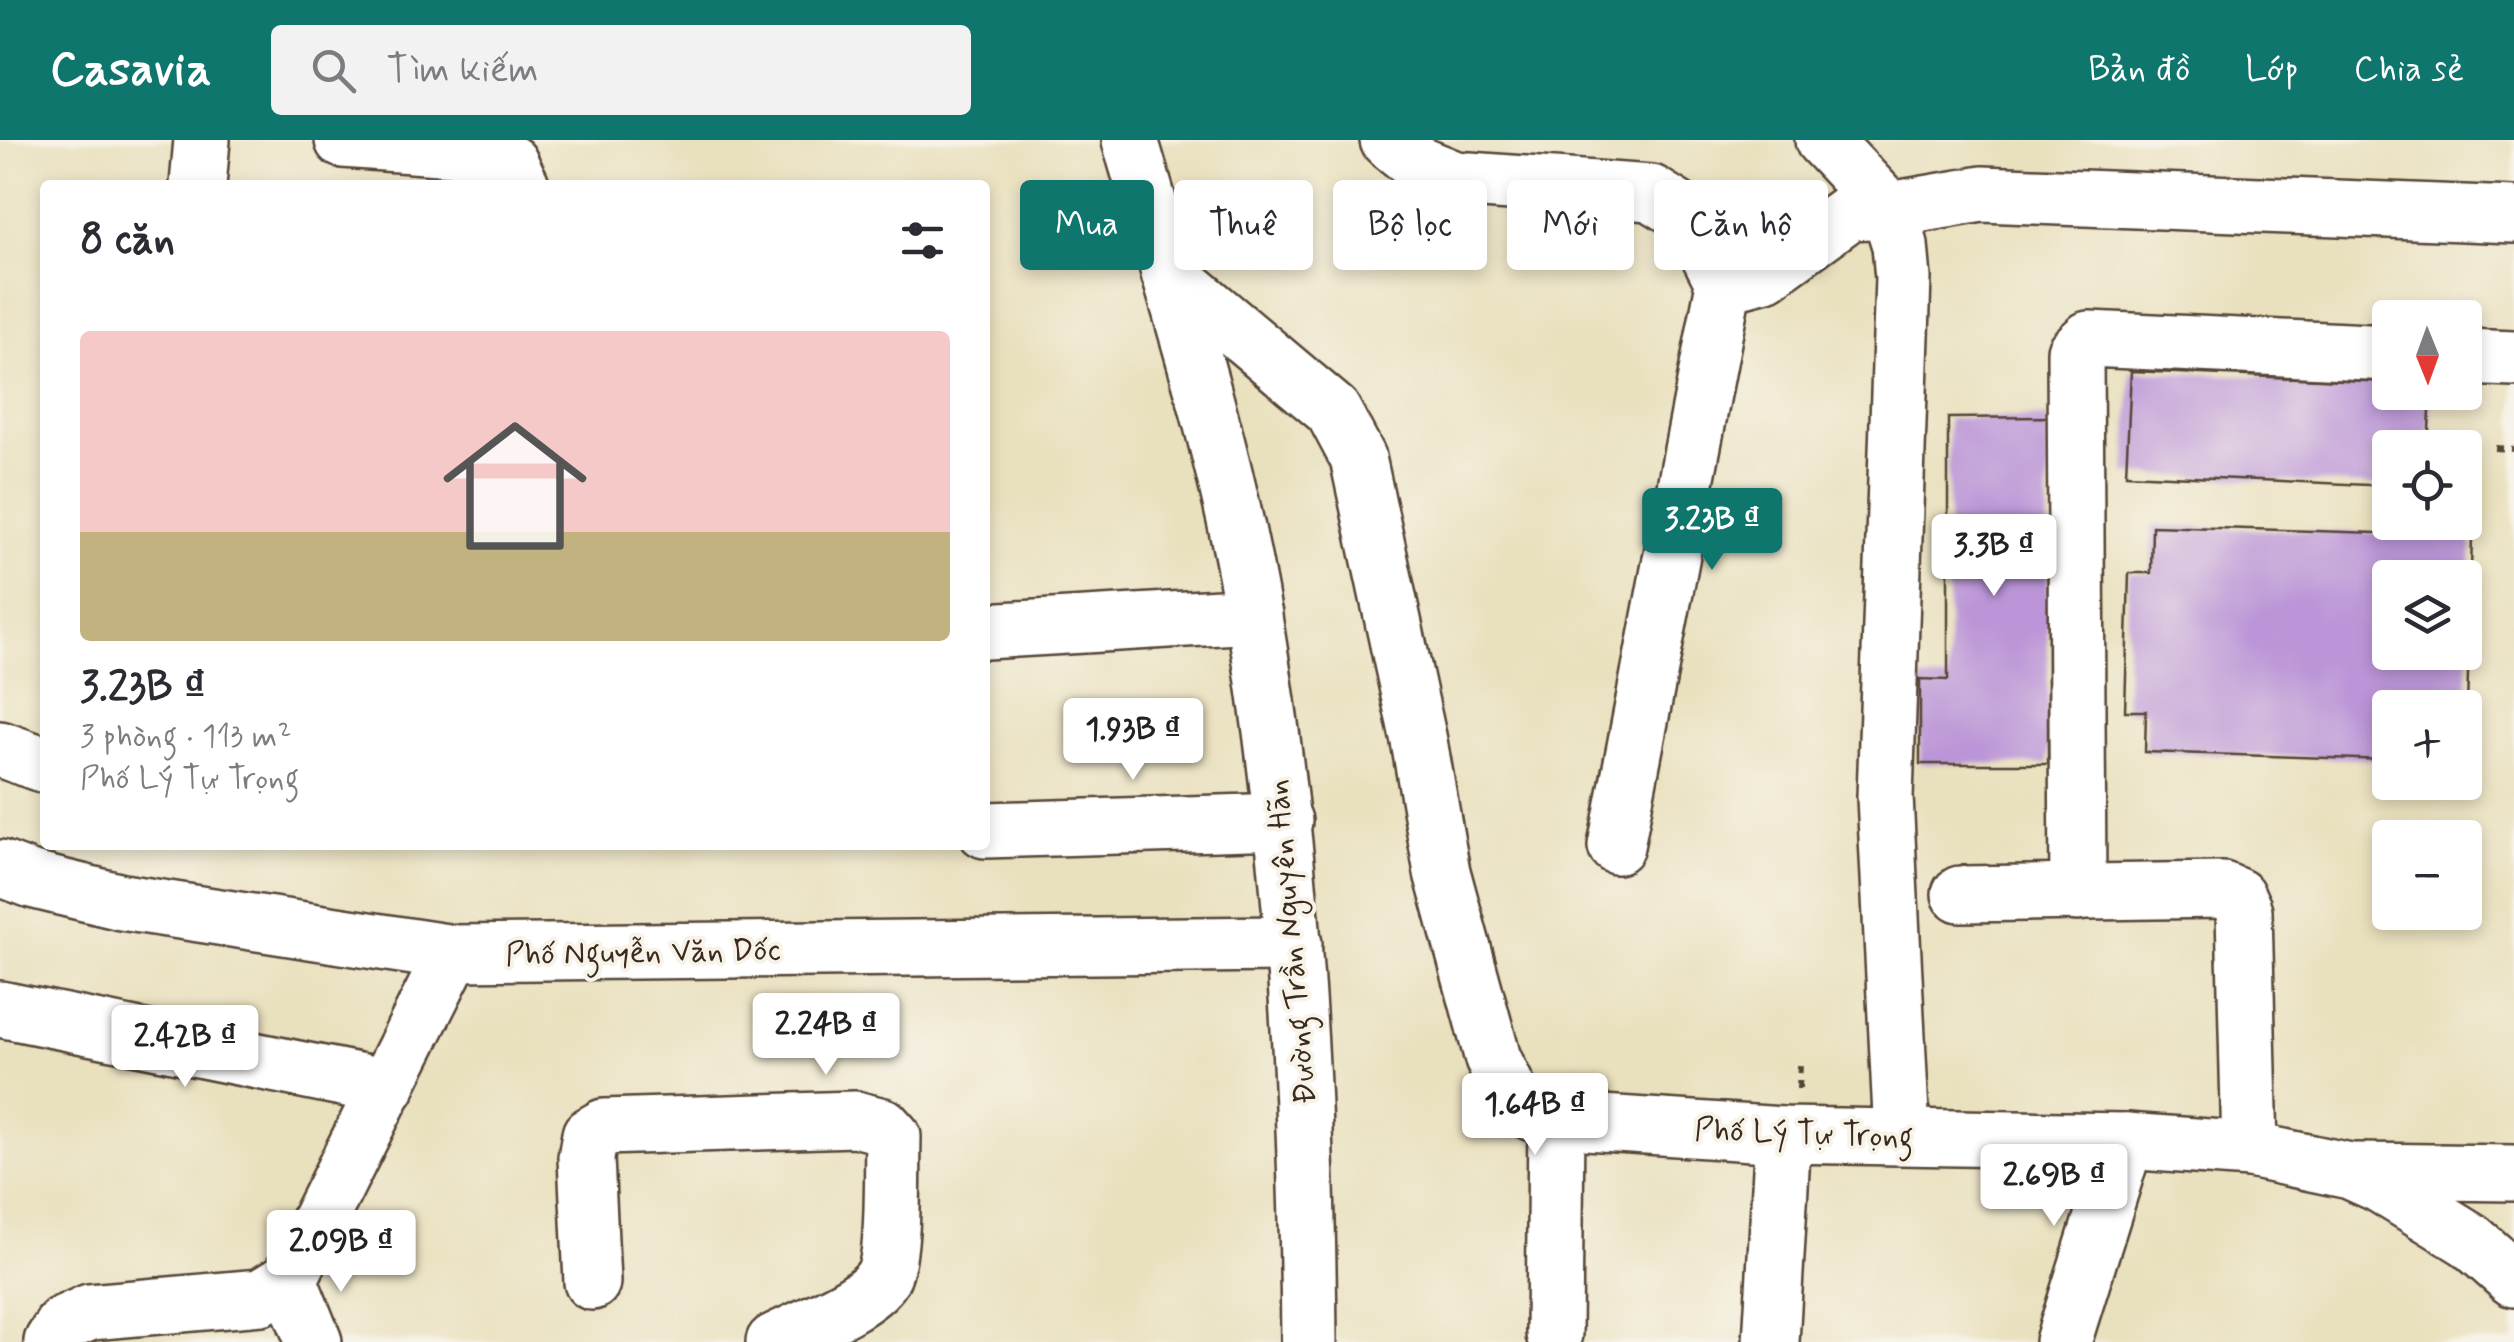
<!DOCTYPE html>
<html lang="vi">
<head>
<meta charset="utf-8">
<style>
	:root { --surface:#fff; --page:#f2f2f3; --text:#2b2b33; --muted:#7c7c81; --accent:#0f766e }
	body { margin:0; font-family:Mynerve,sans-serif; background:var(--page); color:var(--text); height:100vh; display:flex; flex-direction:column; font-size:38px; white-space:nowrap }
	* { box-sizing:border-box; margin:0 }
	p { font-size:32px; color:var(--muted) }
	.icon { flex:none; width:55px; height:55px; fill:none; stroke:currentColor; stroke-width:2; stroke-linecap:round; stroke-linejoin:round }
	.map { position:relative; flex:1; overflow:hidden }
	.side { position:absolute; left:40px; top:40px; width:950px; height:670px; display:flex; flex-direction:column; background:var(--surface); border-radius:10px; box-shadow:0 5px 15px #0003 }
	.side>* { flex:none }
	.hud { position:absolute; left:1020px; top:40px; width:950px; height:90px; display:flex; gap:20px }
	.needle { width:65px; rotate:179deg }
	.fabs { position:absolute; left:2372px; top:160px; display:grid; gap:20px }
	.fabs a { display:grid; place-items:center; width:110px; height:110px; border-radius:10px; background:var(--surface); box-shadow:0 5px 15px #0003; font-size:50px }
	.price { position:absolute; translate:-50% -85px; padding:0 22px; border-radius:10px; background:#fff; color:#222; font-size:32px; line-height:65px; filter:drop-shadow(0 2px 5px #0008) }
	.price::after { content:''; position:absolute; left:50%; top:60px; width:30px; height:22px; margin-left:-15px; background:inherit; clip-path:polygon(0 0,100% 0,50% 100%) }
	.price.on { background:var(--accent); color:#fff }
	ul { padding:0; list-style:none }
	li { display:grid; align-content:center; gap:20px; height:530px; padding:0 40px }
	li span { display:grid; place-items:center; height:310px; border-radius:10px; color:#555 }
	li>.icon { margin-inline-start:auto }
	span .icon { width:180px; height:180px; fill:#fffc; stroke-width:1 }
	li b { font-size:42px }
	h2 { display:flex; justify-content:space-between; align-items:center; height:120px; padding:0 40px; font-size:42px }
	.pill { padding:0 35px; border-radius:10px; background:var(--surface); box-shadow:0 5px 15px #0003; font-size:35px; line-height:90px }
	.pill.on { background:var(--accent); color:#fff }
	header { display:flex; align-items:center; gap:60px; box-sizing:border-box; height:140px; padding:0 50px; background:var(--accent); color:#fff }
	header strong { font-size:48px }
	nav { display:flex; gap:55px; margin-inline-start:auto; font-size:35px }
	.search { width:700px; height:90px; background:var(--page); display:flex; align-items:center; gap:25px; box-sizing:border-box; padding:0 35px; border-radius:10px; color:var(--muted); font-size:38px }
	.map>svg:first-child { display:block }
</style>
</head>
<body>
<header>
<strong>Casavia</strong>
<div class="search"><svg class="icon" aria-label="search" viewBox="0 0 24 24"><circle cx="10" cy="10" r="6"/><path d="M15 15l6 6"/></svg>Tìm kiếm</div>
<nav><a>Bản đồ</a><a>Lớp</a><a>Chia sẻ</a></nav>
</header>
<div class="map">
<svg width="2514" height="1202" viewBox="0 0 2514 1202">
	<rect width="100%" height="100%" fill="#f7f3e8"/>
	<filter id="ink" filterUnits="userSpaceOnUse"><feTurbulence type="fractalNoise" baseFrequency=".01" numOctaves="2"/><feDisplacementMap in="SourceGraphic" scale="20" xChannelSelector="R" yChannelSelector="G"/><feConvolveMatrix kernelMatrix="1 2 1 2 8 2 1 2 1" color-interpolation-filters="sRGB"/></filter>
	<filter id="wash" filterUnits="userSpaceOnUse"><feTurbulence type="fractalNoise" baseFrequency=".0048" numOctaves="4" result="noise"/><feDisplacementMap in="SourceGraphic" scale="40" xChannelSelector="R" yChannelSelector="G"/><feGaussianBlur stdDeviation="2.25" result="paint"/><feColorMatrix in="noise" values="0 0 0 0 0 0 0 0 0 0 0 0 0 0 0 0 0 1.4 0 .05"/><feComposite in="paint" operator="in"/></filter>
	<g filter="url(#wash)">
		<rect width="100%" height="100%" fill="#e9e0bd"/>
		<g id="blocks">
			<g fill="#bb95d7" fill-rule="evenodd">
				<polygon points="2131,231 2390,242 2390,252 2431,252 2428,308 2390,308 2390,346 2126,334"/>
				<polygon points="2048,277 2048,624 1920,624 1920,539 1948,540 1948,278"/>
				<path d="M2152,386L2472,396L2467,568H2390V620L2145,612L2146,571H2125L2129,433H2151ZM2390,438H2465V512H2390Z"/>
			</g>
		</g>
	</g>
	<g filter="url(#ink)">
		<use href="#blocks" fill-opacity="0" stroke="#554536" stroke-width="2.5"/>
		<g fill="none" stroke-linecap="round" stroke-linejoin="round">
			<g stroke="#554536" stroke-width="60">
				<g id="minor">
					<polyline points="343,0 481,10 510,23 521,45"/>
					<path d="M1130,0C1176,157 1227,315 1254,477C1294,717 1307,959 1309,1202"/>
					<polyline points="1388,0 1418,24 1455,39 1651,53 1690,77 1724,144 1616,706"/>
					<polyline points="1823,0 1889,70 1900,105 1903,138 1885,657 1902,996"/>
					<polyline points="198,45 202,0"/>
					<polyline points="1169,133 1333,271 1358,318 1419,601 1442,732 1493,919 1514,962 1533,973 1556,980 1783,995 2126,1001 2250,1010 2350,1031 2381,1045 2470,1100 2514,1139"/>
					<polyline points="1724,144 1766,133 1850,72 1889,70 1982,54 2514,75"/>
					<polyline points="2465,217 2514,219"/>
					<polyline points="985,491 1254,475"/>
					<polyline points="0,609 45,625"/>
					<polyline points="985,690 1284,681"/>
					<polyline points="0,728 32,740 122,762 453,813 1294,804"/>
					<polyline points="2078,753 2075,212 2089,199 2390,213"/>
					<polyline points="1960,754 2223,750 2237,756 2244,771 2250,1010"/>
					<polyline points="0,869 387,947"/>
					<polyline points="2357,1031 2514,1033"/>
					<polyline points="289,1140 314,1202"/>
					<path d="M592,1142L586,1018L590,995L604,987L855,979L883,986L893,997C892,1026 895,1117 882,1138C865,1164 803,1187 774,1202"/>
					<polyline points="1554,1194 1556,980"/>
					<polyline points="52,1202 63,1184 90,1172 261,1157 289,1140 453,813"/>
					<polyline points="1771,1202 1783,995"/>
					<polyline points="2063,1202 2126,1001"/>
				</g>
			</g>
			<g stroke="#554536" stroke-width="6" stroke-dasharray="8 8" stroke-linecap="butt">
				<polyline points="2495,308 2514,309"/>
				<polyline points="1799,949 1800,923"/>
			</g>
			<use href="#minor" stroke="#fff" stroke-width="55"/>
		</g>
	</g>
	<g text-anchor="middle" stroke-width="8" stroke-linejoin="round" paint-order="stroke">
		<g font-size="32" fill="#3b2a1e" stroke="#f7f3e8">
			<text transform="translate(1290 802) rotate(-95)" y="11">Đường Trần Nguyên Hãn</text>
			<text transform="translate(643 811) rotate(-1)" y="11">Phố Nguyễn Văn Dốc</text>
			<text transform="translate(1804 992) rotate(2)" y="11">Phố Lý Tự Trọng</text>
		</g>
	</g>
</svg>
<div class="fabs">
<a><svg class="needle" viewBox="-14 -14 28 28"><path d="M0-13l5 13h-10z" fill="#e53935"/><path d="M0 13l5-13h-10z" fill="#7c7c81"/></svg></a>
<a><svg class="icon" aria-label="locate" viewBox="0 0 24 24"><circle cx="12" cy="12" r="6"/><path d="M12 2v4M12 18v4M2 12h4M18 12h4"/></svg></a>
<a><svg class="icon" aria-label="layers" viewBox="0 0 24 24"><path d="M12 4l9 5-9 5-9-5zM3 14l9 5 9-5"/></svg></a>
<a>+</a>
<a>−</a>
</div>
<b class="price on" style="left:1712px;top:433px">3.23B ₫</b>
<b class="price" style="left:1994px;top:459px">3.3B ₫</b>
<b class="price" style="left:1133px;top:643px">1.93B ₫</b>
<b class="price" style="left:826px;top:938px">2.24B ₫</b>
<b class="price" style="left:185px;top:950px">2.42B ₫</b>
<b class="price" style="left:1535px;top:1018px">1.64B ₫</b>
<b class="price" style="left:2054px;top:1089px">2.69B ₫</b>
<b class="price" style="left:341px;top:1155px">2.09B ₫</b>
<div class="hud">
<a class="pill on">Mua</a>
<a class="pill">Thuê</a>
<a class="pill">Bộ lọc</a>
<a class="pill">Mới</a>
<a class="pill">Căn hộ</a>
</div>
<section class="side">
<h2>8 căn<svg class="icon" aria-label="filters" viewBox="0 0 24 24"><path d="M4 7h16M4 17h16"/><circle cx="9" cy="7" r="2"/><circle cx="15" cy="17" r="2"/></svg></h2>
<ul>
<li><span style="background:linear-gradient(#f6c9c9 65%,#c2b280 0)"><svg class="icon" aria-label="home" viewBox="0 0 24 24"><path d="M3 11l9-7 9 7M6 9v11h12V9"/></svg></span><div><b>3.23B ₫</b><p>3 phòng · 113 m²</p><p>Phố Lý Tự Trọng</p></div></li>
</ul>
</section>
</div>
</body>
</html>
